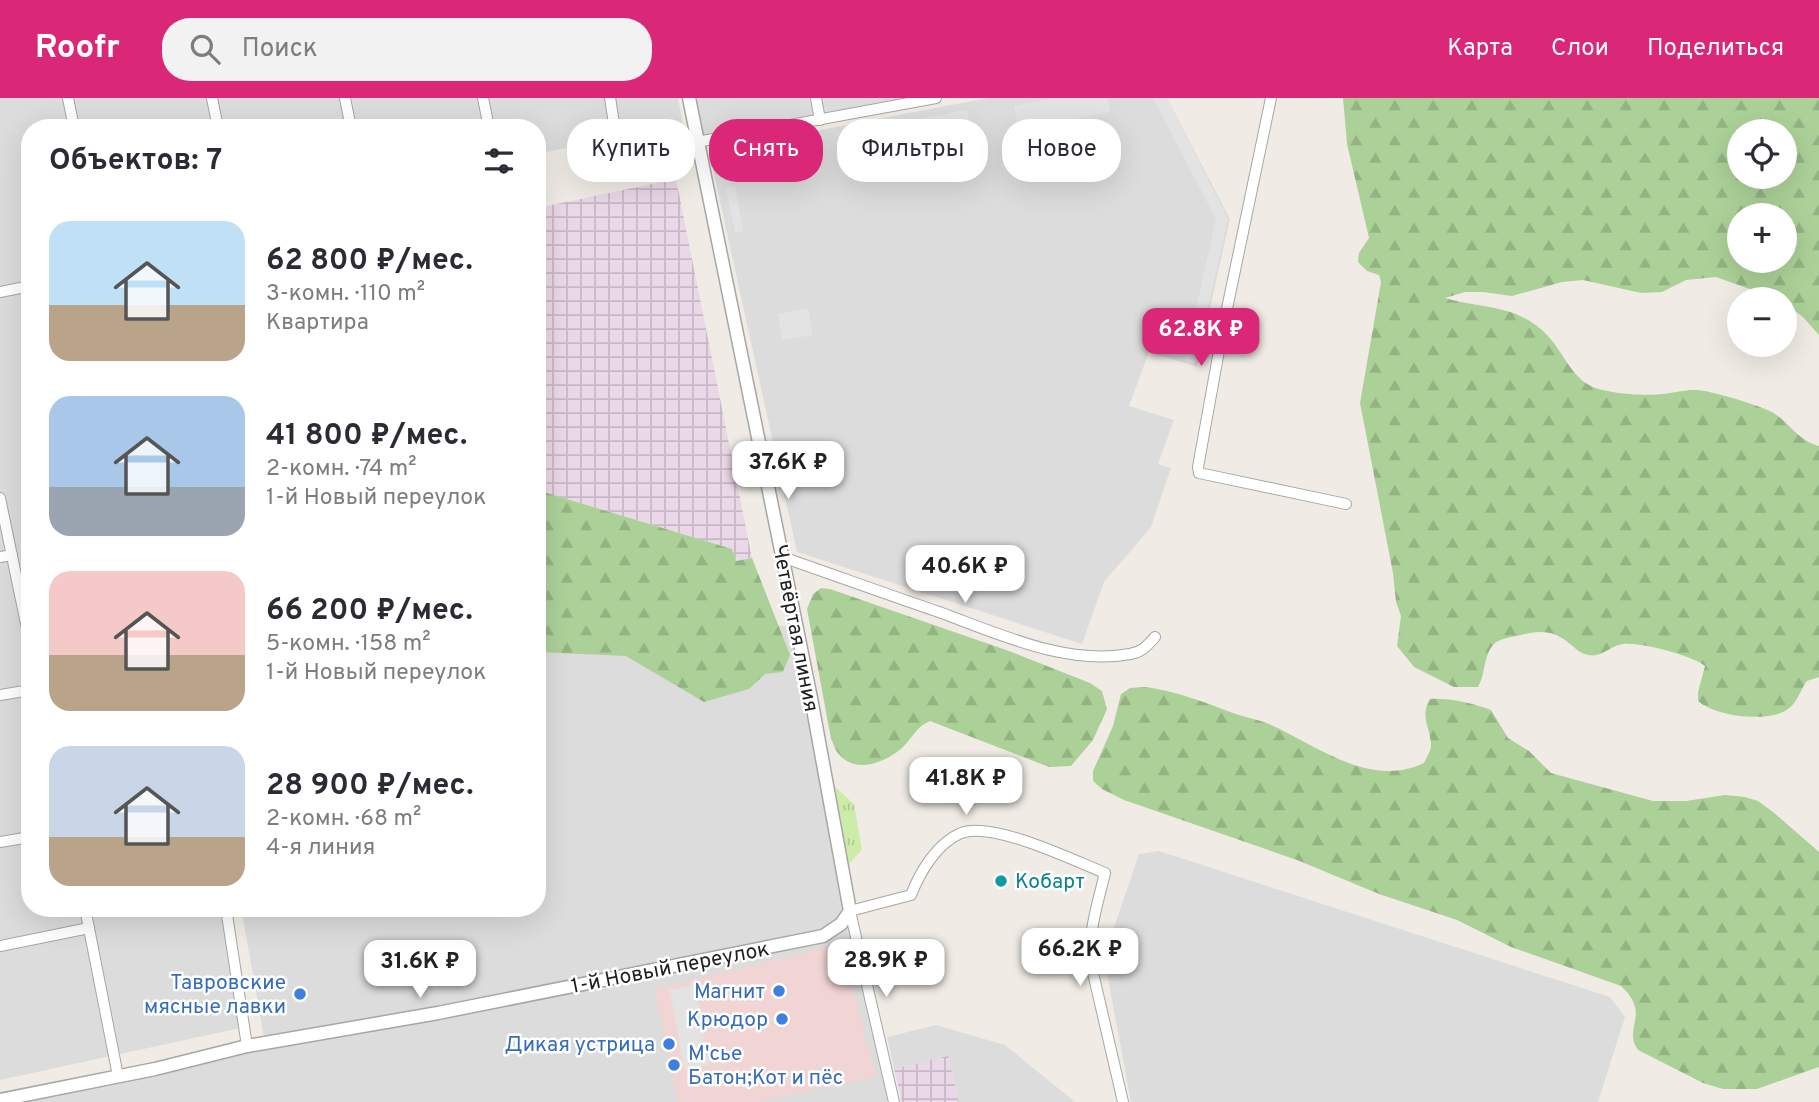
<!DOCTYPE html>
<html lang="ru">
<head>
<meta charset="utf-8">
<style>
	:root { --surface:#fff; --page:#f2f2f3; --text:#2b2b33; --muted:#7c7c81; --accent:#db2777 }
	body { margin:0; font-family:Overpass,sans-serif; background:var(--page); color:var(--text); height:100vh; display:flex; flex-direction:column; font-size:26px; white-space:nowrap }
	* { box-sizing:border-box; margin:0 }
	p { font-size:23px; color:var(--muted) }
	.icon { flex:none; width:38px; height:38px; fill:none; stroke:currentColor; stroke-width:2; stroke-linecap:round; stroke-linejoin:round }
	.map { position:relative; flex:1; overflow:hidden }
	.panel { position:absolute; left:21px; top:21px; width:525px; height:798px; display:flex; flex-direction:column; background:var(--surface); border-radius:28px; box-shadow:0 7px 28px #0002 }
	.panel>* { flex:none }
	.hud { position:absolute; left:567px; top:21px; width:665px; height:63px; display:flex; gap:14px }
	.tools { position:absolute; left:1727px; top:21px; display:grid; gap:14px }
	.tools a { display:grid; place-items:center; width:70px; height:70px; border-radius:50%; background:var(--surface); box-shadow:0 7px 28px #0002; font-size:35px }
	.price { position:absolute; translate:-50% -60px; padding:0 16px; border-radius:14px; background:#fff; color:#222; font-size:23px; line-height:46px; filter:drop-shadow(0 2px 4px #0008) }
	.price::after { content:''; position:absolute; left:50%; top:42px; width:21px; height:16px; margin-left:-10px; background:inherit; clip-path:polygon(0 0,100% 0,50% 100%) }
	.price.selected { background:var(--accent); color:#fff }
	ul { padding:0; list-style:none }
	li { display:flex; align-items:center; gap:21px; height:175px; padding:0 28px }
	li span { display:grid; place-items:center; flex:none; width:196px; height:140px; border-radius:21px; color:#555 }
	li>.icon { margin-inline-start:auto }
	span .icon { width:84px; height:84px; fill:#fffc; stroke-width:1 }
	li b { font-size:30px }
	h2 { display:flex; justify-content:space-between; align-items:center; height:84px; padding:0 28px; font-size:30px }
	.pill { padding:0 24px; border-radius:28px; background:var(--surface); box-shadow:0 7px 28px #0002; font-size:24px; line-height:63px }
	.pill.selected { background:var(--accent); color:#fff }
	header { display:flex; align-items:center; gap:42px; box-sizing:border-box; height:98px; padding:0 35px; background:var(--accent); color:#fff }
	header strong { font-size:33px }
	nav { display:flex; gap:38px; margin-inline-start:auto; font-size:24px }
	.search { width:490px; height:63px; background:var(--page); display:flex; align-items:center; gap:18px; box-sizing:border-box; padding:0 24px; border-radius:28px; color:var(--muted); font-size:26px }
	.map>svg:first-child { display:block }
</style>
</head>
<body>
<header>
<strong>Roofr</strong>
<div class="search"><svg class="icon" aria-label="search" viewBox="0 0 24 24"><circle cx="10" cy="10" r="6"/><path d="M15 15l6 6"/></svg>Поиск</div>
<nav><a>Карта</a><a>Слои</a><a>Поделиться</a></nav>
</header>
<div class="map">
<svg width="1819" height="1004" viewBox="0 0 1819 1004">
	<defs>
		<pattern id="industrial-grid" width="8" height="8" patternUnits="userSpaceOnUse" patternTransform="scale(1.75)"><rect width="8" height="8" fill="#ead7e7"/><path d="M0 4h8M4 0v8" fill="none" stroke="#c8b8c6"/></pattern>
		<pattern id="grass-tufts" width="24" height="20" patternUnits="userSpaceOnUse" patternTransform="scale(1.75)"><rect width="24" height="20" fill="#cdeca9"/><path d="M3 7l-1-3M5 7V3M7 7l1-3M15 17l-1-3M17 17v-4M19 17l1-3" fill="none" stroke="#b0ca91"/></pattern>
		<pattern id="forest-firs" width="22" height="20" patternUnits="userSpaceOnUse" patternTransform="scale(1.75)"><rect width="22" height="20" fill="#acd198"/><path d="M5 1l3.5 6h-7zM16 11l3.5 6h-7z" fill="#94b383"/></pattern>
	</defs>
	<rect width="100%" height="100%" fill="#f0ece5"/>
	<g fill="#dddcdc">
		<polygon points="0,0 678,0 683,26 537,56 537,30 30,30 30,810 221,810 245,929 0,982"/>
		<polygon points="689,0 936,0 698,42"/>
		<polygon points="988,0 1167,0 1230,121 1197,269 1149,254 1129,308 1174,322 1158,366 1171,370 1151,429 1104,484 1082,546 797,454 709,53"/>
		<polygon points="537,486 789,529 843,801 888,1004 9,1004 266,950 241,810 537,810"/>
		<polygon points="1159,753 1610,899 1625,919 1598,1004 1131,1004 1104,859 1139,756"/>
		<polygon points="936,927 1005,947 1075,1004 959,1004 948,959 894,971 887,939"/>
	</g>
	<polygon fill="#f1d4d4" points="841,846 876,979 756,1004 678,1004 654,891"/>
	<g fill="url(#industrial-grid)">
		<polygon points="676,81 752,460 736,463 732,451 537,392 537,110"/>
		<polygon points="948,958 959,1004 902,1004 894,971"/>
	</g>
	<polygon fill="url(#grass-tufts)" points="833,687 854,706 862,752 848,767"/>
	<g fill="url(#forest-firs)" fill-rule="evenodd">
		<path d="M1343,0H1819V237L1803,219L1785,205V201H1778L1716,179L1686,182L1662,194L1641,195L1583,182L1562,184L1512,198L1483,194H1465L1445,200C1482,211 1519,206 1548,238C1562,253 1571,277 1589,287C1605,296 1645,298 1663,296C1678,294 1690,290 1705,293C1723,297 1756,306 1772,314C1789,324 1798,343 1819,348V579L1807,583C1800,592 1798,604 1788,611C1769,625 1716,619 1698,603V594L1705,568C1691,557 1640,544 1623,546C1609,548 1602,560 1588,557C1580,555 1576,551 1570,546C1554,532 1541,532 1521,537C1512,539 1502,540 1495,545C1483,556 1486,576 1478,589H1454L1414,569L1397,548L1401,518L1396,504L1393,475L1360,305L1381,184L1379,177L1367,173L1358,164L1359,155L1369,140L1347,46ZM1785,33V79H1740V33ZM1785,117V163H1740V117Z"/>
		<polygon points="537,392 732,451 736,463 752,460 790,557 783,574 765,576 749,591 704,604 626,558 537,554"/>
		<path d="M821,490L830,491L1009,553L1090,585L1102,593L1107,611L1093,642L1071,668L1049,669L930,623C917,628 913,639 903,649C887,664 855,677 839,656C835,653 834,646 831,641L807,511L813,496Z"/>
		<path d="M1145,589C1176,593 1204,604 1233,615C1244,619 1257,621 1269,626C1317,647 1369,691 1424,665C1426,660 1431,653 1431,648C1431,630 1419,619 1430,601C1451,600 1471,605 1491,612L1508,640L1529,653L1551,675L1653,703H1686L1725,697L1745,699L1758,703L1773,714L1819,754V969L1757,991H1723L1703,985L1638,952C1622,929 1652,917 1621,888L1511,849L1457,822L1379,796L1297,762L1124,702L1102,691L1093,683V673L1113,628L1121,596L1130,590Z"/>
	</g>
	<g fill="#e3e3e3">
		<polygon points="1054,0 1108,0 1110,14 1018,31 1014,8"/>
		<polygon points="1153,0 1167,0 1228,121 1195,266 1185,261 1216,121"/>
		<polygon points="967,12 969,22 925,30 923,20"/>
		<polygon points="905,23 907,33 860,42 859,32"/>
		<polygon points="816,40 818,50 775,58 773,48"/>
		<polygon points="735,88 743,133 735,134 726,90"/>
		<polygon points="808,210 813,237 782,242 778,216"/>
		<polygon points="695,887 709,967 684,971 670,892"/>
	</g>
	<g fill="none" stroke-linecap="round" stroke-linejoin="round">
		<g stroke="#a6a6a6" stroke-width="12">
			<g id="minor">
				<polyline points="68,0 74,30"/>
				<polyline points="212,0 218,30"/>
				<polyline points="345,0 351,30"/>
				<polyline points="483,0 489,30"/>
				<path d="M610,0C614,20 613,52 637,55L936,0"/>
				<polyline points="816,0 820,22"/>
				<polyline points="1271,0 1224,225 1198,369 1199,375 1346,406"/>
				<polyline points="0,194 30,188"/>
				<polyline points="0,400 30,545"/>
				<polyline points="0,459 12,457"/>
				<path d="M782,459C834,477 886,496 939,514C997,535 1066,568 1130,556C1142,554 1147,548 1155,539"/>
				<polyline points="0,597 30,592"/>
				<polyline points="0,744 30,739"/>
				<polyline points="85,810 118,978"/>
				<polyline points="226,810 247,948"/>
				<polyline points="0,848 89,830"/>
				<path d="M894,1004L850,813L911,797C920,774 937,745 961,735C993,723 1073,762 1105,775C1098,804 1089,832 1090,862L1123,1004"/>
			</g>
		</g>
		<g stroke="#a6a6a6" stroke-width="15">
			<polyline id="tertiary" points="0,1002 155,971 247,948 438,915 823,838 841,826 850,813 811,600 689,0"/>
		</g>
		<use href="#minor" stroke="#fff" stroke-width="10"/>
		<use href="#tertiary" stroke="#fff" stroke-width="12"/>
	</g>
	<circle fill="#0f9aa8" stroke="#fff" stroke-width="2.5" cx="1001" cy="783" r="7"/>
	<g fill="#3f7fe0" stroke="#fff" stroke-width="2.5">
		<circle cx="779" cy="893" r="7"/>
		<circle cx="300" cy="896" r="7"/>
		<circle cx="782" cy="921" r="7"/>
		<circle cx="669" cy="946" r="7"/>
		<circle cx="674" cy="967" r="7"/>
	</g>
	<g text-anchor="middle" stroke-width="5" stroke-linejoin="round" paint-order="stroke">
		<g font-size="21" fill="#1f1f1f" stroke="#fff">
			<text transform="translate(796 530) rotate(79)" y="7">Четвёртая линия</text>
			<text transform="translate(670 869) rotate(-11)" y="7">1-й Новый переулок</text>
		</g>
		<g font-size="21" fill="#0d838f" stroke="#fff" text-anchor="start">
			<text x="1015" y="790">Кобарт</text>
		</g>
		<g font-size="21" fill="#366cbe" stroke="#fff" text-anchor="end">
			<text x="286" y="891">Тавровские<tspan x="286" dy="24">мясные лавки</tspan></text>
			<text x="765" y="900">Магнит</text>
			<text x="768" y="928">Крюдор</text>
			<text x="655" y="953">Дикая устрица</text>
			<text x="688" y="962" text-anchor="start">М'сье<tspan x="688" dy="24">Батон;Кот и пёс</tspan></text>
		</g>
	</g>
</svg>
<div class="tools">
<a><svg class="icon" aria-label="locate" viewBox="0 0 24 24"><circle cx="12" cy="12" r="6"/><path d="M12 2v4M12 18v4M2 12h4M18 12h4"/></svg></a>
<a>+</a>
<a>−</a>
</div>
<b class="price selected" style="left:1201px;top:270px">62.8K ₽</b>
<b class="price" style="left:788px;top:403px">37.6K ₽</b>
<b class="price" style="left:965px;top:507px">40.6K ₽</b>
<b class="price" style="left:966px;top:719px">41.8K ₽</b>
<b class="price" style="left:1080px;top:890px">66.2K ₽</b>
<b class="price" style="left:886px;top:901px">28.9K ₽</b>
<b class="price" style="left:420px;top:902px">31.6K ₽</b>
<div class="hud">
<a class="pill">Купить</a>
<a class="pill selected">Снять</a>
<a class="pill">Фильтры</a>
<a class="pill">Новое</a>
</div>
<section class="panel">
<h2>Объектов: 7<svg class="icon" aria-label="filters" viewBox="0 0 24 24"><path d="M4 7h16M4 17h16"/><circle cx="9" cy="7" r="2"/><circle cx="15" cy="17" r="2"/></svg></h2>
<ul>
<li><span style="background:linear-gradient(#bfe0f5 60%,#b9a48a 0)"><svg class="icon" aria-label="home" viewBox="0 0 24 24"><path d="M3 11l9-7 9 7M6 9v11h12V9"/></svg></span><div><b>62 800 ₽/мес.</b><p>3-комн. · 110 m²</p><p>Квартира</p></div></li>
<li><span style="background:linear-gradient(#a9c7e8 65%,#9aa5b1 0)"><svg class="icon" aria-label="home" viewBox="0 0 24 24"><path d="M3 11l9-7 9 7M6 9v11h12V9"/></svg></span><div><b>41 800 ₽/мес.</b><p>2-комн. · 74 m²</p><p>1-й Новый переулок</p></div></li>
<li><span style="background:linear-gradient(#f6c9c9 60%,#b9a48a 0)"><svg class="icon" aria-label="home" viewBox="0 0 24 24"><path d="M3 11l9-7 9 7M6 9v11h12V9"/></svg></span><div><b>66 200 ₽/мес.</b><p>5-комн. · 158 m²</p><p>1-й Новый переулок</p></div></li>
<li><span style="background:linear-gradient(#c9d6e8 65%,#b9a48a 0)"><svg class="icon" aria-label="home" viewBox="0 0 24 24"><path d="M3 11l9-7 9 7M6 9v11h12V9"/></svg></span><div><b>28 900 ₽/мес.</b><p>2-комн. · 68 m²</p><p>4-я линия</p></div></li>
</ul>
</section>
</div>
</body>
</html>
